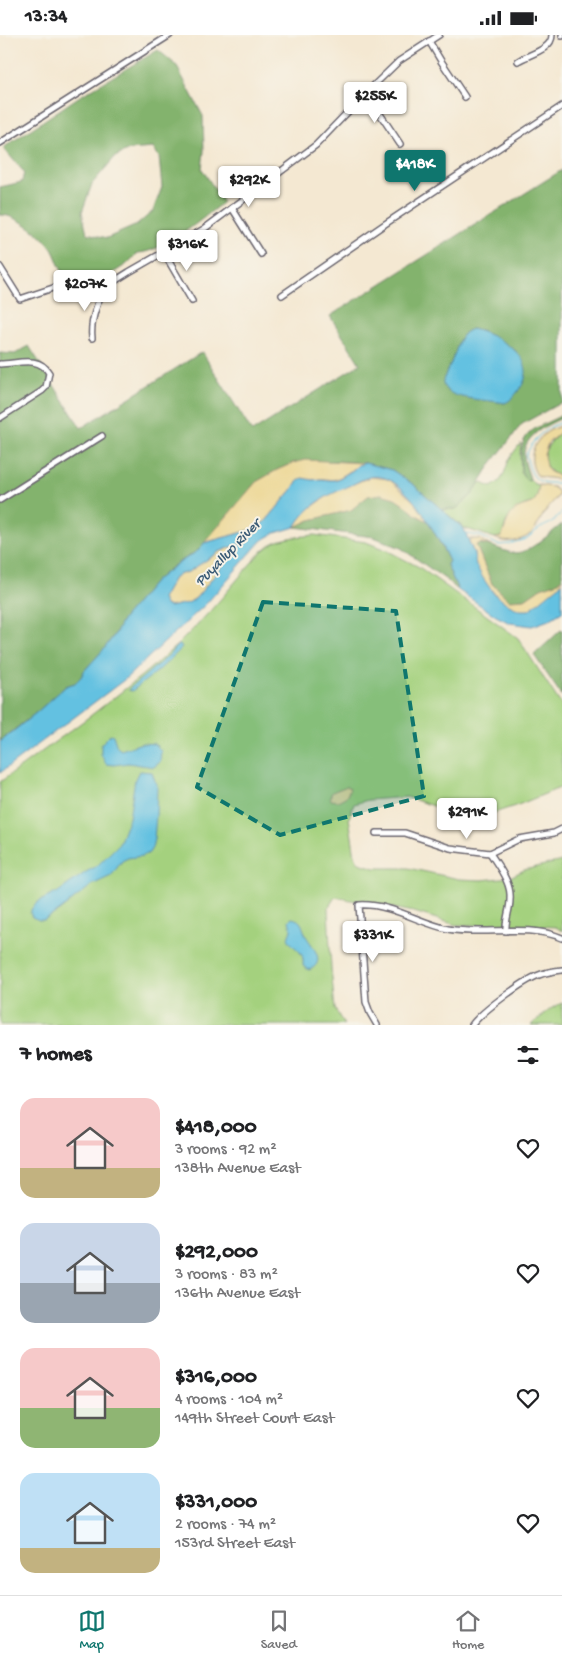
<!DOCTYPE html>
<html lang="en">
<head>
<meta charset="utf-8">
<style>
	:root { --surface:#fff; --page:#f2f2f2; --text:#202124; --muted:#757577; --line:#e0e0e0; --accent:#0f766e }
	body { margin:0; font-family:"Gochi Hand",sans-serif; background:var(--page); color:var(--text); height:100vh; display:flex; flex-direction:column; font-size:19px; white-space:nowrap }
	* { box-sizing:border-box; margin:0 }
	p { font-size:16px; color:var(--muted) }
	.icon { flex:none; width:28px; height:28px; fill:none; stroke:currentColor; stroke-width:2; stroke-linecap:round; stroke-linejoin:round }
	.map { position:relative; height:990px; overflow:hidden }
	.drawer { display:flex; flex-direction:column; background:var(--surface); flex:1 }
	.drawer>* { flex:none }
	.price { position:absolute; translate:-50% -42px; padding:0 11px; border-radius:5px; background:#fff; color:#222; font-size:16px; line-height:32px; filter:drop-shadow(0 1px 2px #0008) }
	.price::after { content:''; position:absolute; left:50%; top:30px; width:15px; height:11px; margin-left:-8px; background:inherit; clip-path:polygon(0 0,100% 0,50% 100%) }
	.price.active { background:var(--accent); color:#fff }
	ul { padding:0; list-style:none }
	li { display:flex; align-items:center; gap:15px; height:125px; padding:0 20px }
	li span { display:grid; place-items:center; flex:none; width:140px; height:100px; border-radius:15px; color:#555 }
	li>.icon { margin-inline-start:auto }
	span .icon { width:60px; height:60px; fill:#fffc; stroke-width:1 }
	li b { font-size:21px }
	h2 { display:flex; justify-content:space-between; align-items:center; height:60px; padding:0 20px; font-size:21px }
	.status { display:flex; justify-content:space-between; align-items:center; height:35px; padding:0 25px; background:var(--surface); direction:ltr }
	.status svg { height:14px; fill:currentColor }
	.dock { display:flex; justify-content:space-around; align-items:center; height:70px; border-top:1px solid var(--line); background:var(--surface); font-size:14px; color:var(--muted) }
	.dock a { display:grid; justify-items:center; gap:2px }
	.dock .active { color:var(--accent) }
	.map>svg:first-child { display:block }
</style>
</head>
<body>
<div class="status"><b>13:34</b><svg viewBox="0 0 49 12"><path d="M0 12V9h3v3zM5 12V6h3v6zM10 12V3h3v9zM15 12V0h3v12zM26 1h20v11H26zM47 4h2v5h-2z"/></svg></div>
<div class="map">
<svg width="562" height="990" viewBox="0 0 562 990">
	<rect width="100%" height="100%" fill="#f7f3e8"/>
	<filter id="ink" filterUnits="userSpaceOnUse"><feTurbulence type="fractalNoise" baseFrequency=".02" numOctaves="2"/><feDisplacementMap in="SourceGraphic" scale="10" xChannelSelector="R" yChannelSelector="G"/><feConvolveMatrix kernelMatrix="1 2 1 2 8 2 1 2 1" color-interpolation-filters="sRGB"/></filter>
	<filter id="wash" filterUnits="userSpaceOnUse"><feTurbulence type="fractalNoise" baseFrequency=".0096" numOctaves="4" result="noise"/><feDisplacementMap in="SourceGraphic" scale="20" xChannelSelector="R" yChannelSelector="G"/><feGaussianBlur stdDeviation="1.12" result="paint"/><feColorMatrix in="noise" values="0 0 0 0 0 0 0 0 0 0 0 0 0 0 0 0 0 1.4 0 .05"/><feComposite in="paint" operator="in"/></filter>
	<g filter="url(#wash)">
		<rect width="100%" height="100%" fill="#f4e8d2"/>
		<g fill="#a4d17e" stroke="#637a5c">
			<path d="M562,396V443C533,429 543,413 562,396Z"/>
			<path d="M521,408L520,417L521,439L529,446L530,444L534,449L539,450C536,476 530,463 517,475C514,477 508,483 506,487C504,492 504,496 501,502L495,503L464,493L441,474H456L472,460L480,447L491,452C504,446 504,437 509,425C512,419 517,413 521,408Z"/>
			<path d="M314,500L366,507L386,515L419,532L518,603L562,671V752L518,770L488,780L447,776L407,762L368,765L354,769L349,783L355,821L359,828L375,833H408L459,844L482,845L510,842L524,835L562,826V896L556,892L516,890H456L414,877L335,862L328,873L331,933L335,974L344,990H0V747C60,703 122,660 177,610C198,590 218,568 236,546C247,534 256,520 270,510C283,502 299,502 314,500Z"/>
			<polygon points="562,968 562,990 531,990 552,973"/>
		</g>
		<g fill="#83b36d" stroke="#526a54" fill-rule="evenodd">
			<path d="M158,15L176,30L203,81L204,116L202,134L223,167C204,183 163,217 138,218L127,229L96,249C89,248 79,248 72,245C57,238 59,221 49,210C40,198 15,179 0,180V152L22,147L24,137L3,113L80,61ZM153,113L159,122L162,152L153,176L137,190L107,203L87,198L82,177L92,149L115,122L129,115Z"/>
			<path d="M562,135V367L522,389L491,429L472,460L456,474H441L414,450L392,435L365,428L338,426L293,428L277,435L256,447L199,515L173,531L155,546L123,584L115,599L104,614L84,636L81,642L75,648L66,651L37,677L0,706V318L15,319L29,311L81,393L202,317L252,397L360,329L330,281ZM472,294L484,297L516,316L505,368L487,365L443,345C446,338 450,331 453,323C459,311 457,299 472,294Z"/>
			<path d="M562,380V383C547,390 524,400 524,420C524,428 528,436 530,444L529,446L526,445C520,439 521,434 521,427C519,394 538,393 562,380Z"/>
			<polygon points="381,459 395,463 404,469 415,479 429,487 449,526 447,530 458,555 445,544 401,513 374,502 295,492 310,485 351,475 368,461"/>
			<path d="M562,489V543L559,547L541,553L525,564L509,565L492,549L476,510C490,505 506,522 522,517C535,512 551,498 562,489Z"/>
			<polygon points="562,594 562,661 534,620"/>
		</g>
		<g fill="#eeda9e" stroke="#887e6c">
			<path d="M562,391V396L548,408L544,420L546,431L549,436L562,443V447C554,441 546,445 537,440C523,420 539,395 562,391Z"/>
			<path d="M305,425L365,428C354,431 347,440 336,444C330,446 326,443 320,444C312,444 304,447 296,448L292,455L266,486L251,495L204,508L256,447L277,435L293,428Z"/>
			<polygon points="370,442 389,444 418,470 429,487 415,479 404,469 395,463 381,459 368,461 351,475 310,485 295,492 304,478 330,459"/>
			<path d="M539,450L553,452L559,457L558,461C553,467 547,473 543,480C540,485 538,490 535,494C526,506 507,510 495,503L501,502C506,493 506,484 513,477C527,464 536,477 539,450Z"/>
			<path d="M468,504H480L490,511L481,508L476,510L492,549L509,565L525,564L541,553L559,547L562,543V548C557,553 534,572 529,575C510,583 480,544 476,530C474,526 475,522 474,518C472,513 470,509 468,504Z"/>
			<polygon points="242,508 196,563 188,568 169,572 165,570 162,564 174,543 178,540 188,537 219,517"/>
			<polygon points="347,751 350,753 347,761 338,766 331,765 330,762 332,757"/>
		</g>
		<g fill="#63c1e1" stroke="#42728e" fill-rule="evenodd">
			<path d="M472,294C496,300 541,322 521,352C516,359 512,365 505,368C491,365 452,365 445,353C443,351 443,348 443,345C446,338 450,331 453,323C459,311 457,299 472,294Z"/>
			<path d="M365,428L392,435L414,450L464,494L474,519L476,530L483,543L494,559L509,570L520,575H529L562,548V577L549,585L532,591L510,588L496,581L458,555L447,530L449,526C437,501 405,434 369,442C361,444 353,450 345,453C323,462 307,472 295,492L275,498L261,506L206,569L124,645L0,738V707L37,677L66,651L75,648L81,642L84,636L104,614L115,599L123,584L155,546L174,531L199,515L204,508L251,495L266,486L292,455L296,448L302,443L313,445L321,444L329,445H336L353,435L358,430ZM241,508L196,563L188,568L169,572L165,570L162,564L174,543L178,540L188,537L219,517Z"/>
			<polygon points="178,610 180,610 182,613 159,635 132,656 128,655 168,621"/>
			<polygon points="111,699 113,700 117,712 121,715 142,708 155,709 161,716 160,727 154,732 128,728 114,730 106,729 101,719 101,709"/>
			<polygon points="139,736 152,737 157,752 156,781 154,804 152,813 149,818 143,821 128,823 122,826 111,841 92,850 59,876 44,885 39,885 32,882 30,878 32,873 38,867 58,857 86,837 97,831 119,809 129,783 135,744"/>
			<path d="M292,883C303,885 302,892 306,901C311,910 328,927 309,935L303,931C305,914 294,916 288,903L291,895L289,885Z"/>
		</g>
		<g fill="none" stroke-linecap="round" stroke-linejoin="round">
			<g stroke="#63c1e1" stroke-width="1">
				<path d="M562,387C544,393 534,403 526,420C531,442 535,449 558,448L562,452"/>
				<polyline points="466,499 481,501 498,510 509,509 526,504 540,493 553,487 562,477"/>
			</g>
		</g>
	</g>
	<g filter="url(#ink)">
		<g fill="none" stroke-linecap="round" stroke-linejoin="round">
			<g stroke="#6c6770" stroke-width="8">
				<g id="minor">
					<polyline points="562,0 562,1"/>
					<polyline points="429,6 441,26 465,62"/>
					<path d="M518,26C529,19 552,15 552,0"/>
					<polyline points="366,58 400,109"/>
					<polyline points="0,108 170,0"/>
					<polyline points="232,173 261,219"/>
					<polyline points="164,218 192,266"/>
					<polyline points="0,232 20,264 56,252 85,260 94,259 129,237 204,194 316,110 366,58 399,26 439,0"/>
					<polyline points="282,260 385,189 562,71"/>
					<path d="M92,303C90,286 97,270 103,254"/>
					<path d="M0,329C17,329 39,320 49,338L46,352L42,356L0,383"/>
					<polyline points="0,465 102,401"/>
					<polyline points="376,798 405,798 450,813 490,818 519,804 554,798 562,794"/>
					<path d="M490,818C498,831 512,848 510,865C510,875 505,885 506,896"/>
					<path d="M377,990L370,978L366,967L359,870C390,868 419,888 448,894C486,901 526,888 562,903"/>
					<path d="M472,990C481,977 523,946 539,940C546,937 554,936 562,935"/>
				</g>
			</g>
			<use href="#minor" stroke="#fff" stroke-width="5"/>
		</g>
	</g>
	<path fill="#0f766e" fill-opacity="0.2" stroke="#0f766e" stroke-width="4" stroke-dasharray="10 6" stroke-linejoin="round" d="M263,567L396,576L424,761L280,800L197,752Z"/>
	<g text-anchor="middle" stroke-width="4" stroke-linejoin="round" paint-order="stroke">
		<g font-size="15" font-style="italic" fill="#395a75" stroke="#f7f3e8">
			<text transform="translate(227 517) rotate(-46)" y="5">Puyallup River</text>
		</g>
	</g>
</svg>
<b class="price" style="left:375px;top:89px">$255K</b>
<b class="price active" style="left:415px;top:157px">$418K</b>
<b class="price" style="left:249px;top:173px">$292K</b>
<b class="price" style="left:187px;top:237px">$316K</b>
<b class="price" style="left:85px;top:277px">$207K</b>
<b class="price" style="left:467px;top:805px">$291K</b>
<b class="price" style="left:373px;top:928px">$331K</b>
</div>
<section class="drawer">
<h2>7 homes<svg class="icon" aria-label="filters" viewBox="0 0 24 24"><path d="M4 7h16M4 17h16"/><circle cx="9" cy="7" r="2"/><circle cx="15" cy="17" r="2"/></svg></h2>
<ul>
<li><span style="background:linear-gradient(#f6c9c9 70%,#c2b280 0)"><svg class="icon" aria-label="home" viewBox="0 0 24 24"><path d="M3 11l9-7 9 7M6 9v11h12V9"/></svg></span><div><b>$418,000</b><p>3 rooms · 92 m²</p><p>138th Avenue East</p></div><svg class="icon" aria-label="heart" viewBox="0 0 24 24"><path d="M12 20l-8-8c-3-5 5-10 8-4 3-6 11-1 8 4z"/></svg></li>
<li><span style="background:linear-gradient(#c9d6e8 60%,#9aa5b1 0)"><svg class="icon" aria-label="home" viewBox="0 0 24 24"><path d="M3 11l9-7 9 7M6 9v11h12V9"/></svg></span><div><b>$292,000</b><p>3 rooms · 83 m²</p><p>136th Avenue East</p></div><svg class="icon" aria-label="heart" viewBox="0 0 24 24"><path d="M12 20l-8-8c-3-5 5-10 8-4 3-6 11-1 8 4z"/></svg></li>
<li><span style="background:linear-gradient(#f6c9c9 60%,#8fb573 0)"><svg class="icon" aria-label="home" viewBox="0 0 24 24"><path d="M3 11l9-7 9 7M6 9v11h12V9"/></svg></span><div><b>$316,000</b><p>4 rooms · 104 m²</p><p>149th Street Court East</p></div><svg class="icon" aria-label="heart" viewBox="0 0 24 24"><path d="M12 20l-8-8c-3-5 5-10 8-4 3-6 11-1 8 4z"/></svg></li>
<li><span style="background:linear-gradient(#bfe0f5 75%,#c2b280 0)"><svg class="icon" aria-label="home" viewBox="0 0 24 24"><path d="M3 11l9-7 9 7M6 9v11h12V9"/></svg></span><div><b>$331,000</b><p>2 rooms · 74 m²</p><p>153rd Street East</p></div><svg class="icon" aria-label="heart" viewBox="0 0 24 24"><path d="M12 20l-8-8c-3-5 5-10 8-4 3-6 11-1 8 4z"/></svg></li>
</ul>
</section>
<nav class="dock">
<a class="active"><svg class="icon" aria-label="map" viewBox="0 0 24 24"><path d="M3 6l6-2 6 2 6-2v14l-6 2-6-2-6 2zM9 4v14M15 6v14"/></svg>Map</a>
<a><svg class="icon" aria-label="saved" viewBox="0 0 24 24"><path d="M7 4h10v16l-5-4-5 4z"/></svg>Saved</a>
<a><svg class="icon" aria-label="home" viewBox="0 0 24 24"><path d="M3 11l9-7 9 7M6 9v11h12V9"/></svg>Home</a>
</nav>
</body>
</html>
